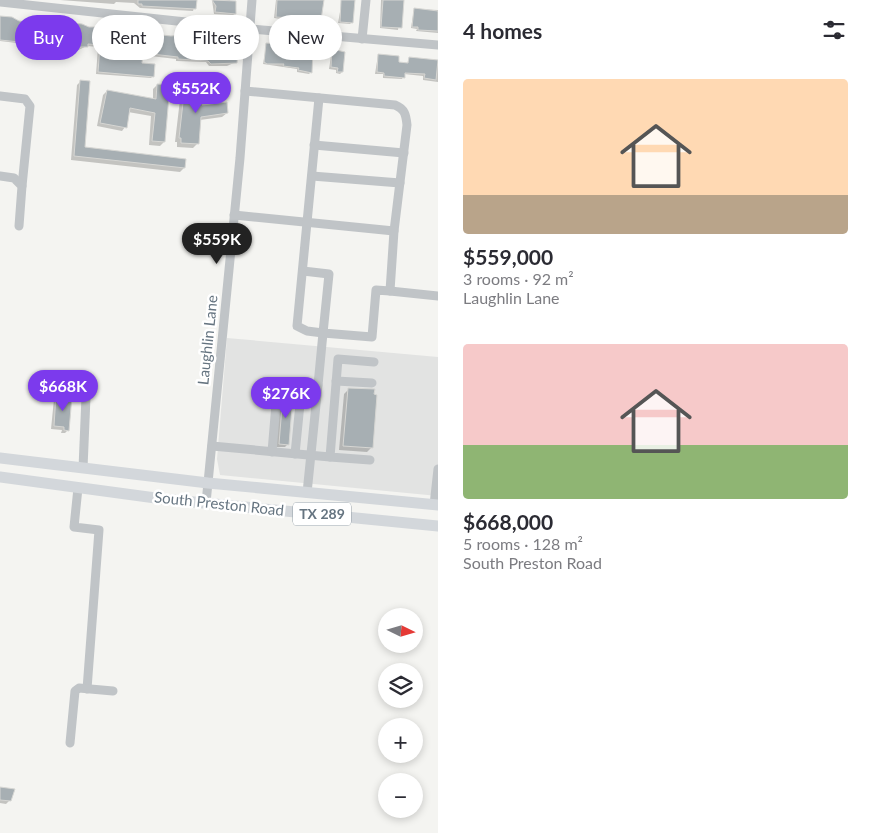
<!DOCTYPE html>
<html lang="en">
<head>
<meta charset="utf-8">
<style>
	:root { --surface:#fff; --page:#f2f2f3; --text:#2b2b33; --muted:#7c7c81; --accent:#7c3aed }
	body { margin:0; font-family:Lato,sans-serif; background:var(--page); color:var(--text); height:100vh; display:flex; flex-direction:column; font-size:19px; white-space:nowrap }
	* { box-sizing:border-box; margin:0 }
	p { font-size:16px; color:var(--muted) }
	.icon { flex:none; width:28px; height:28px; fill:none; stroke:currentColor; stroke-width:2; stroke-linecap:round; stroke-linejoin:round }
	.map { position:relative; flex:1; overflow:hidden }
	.side { display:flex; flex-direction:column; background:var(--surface); width:435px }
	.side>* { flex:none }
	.hud { position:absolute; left:15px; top:15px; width:348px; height:45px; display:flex; gap:10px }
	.needle { width:32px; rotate:95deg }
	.fabs { position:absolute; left:378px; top:608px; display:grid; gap:10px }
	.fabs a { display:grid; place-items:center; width:45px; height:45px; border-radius:50%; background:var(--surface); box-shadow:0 2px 8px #0003; font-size:25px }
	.price { position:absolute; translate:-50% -42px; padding:0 11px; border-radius:18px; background:var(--accent); color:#fff; font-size:16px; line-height:32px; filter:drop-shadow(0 1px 2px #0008) }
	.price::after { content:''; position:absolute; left:50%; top:30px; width:15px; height:11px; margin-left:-8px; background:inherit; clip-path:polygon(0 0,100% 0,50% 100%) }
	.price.active { background:#222; color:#fff }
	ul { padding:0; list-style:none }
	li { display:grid; align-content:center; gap:10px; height:265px; padding:0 25px }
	li span { display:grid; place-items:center; height:155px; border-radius:5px; color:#555 }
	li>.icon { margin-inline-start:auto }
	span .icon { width:90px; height:90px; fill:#fffc; stroke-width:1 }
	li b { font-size:21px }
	h2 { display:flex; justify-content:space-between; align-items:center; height:60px; padding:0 25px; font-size:21px }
	.pill { padding:0 18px; border-radius:22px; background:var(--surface); box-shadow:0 2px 8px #0003; font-size:18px; line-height:45px }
	.pill.active { background:var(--accent); color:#fff }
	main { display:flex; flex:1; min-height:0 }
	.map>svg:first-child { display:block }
</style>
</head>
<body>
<main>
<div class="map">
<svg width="438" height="833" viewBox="0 0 438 833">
	<rect width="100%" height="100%" fill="#f4f4f1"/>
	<polygon fill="#e2e3e2" points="227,338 438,357 438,496 220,475 217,459"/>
	<g fill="#0003">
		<polygon points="60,0 196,0 193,11 140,8 134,3 116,2 114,4"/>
		<polygon points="212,0 230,0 235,14 233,15 214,14"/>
		<polygon points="276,0 322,0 320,19 302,22 274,18"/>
		<polygon points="381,0 402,0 398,30 380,28"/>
		<polygon points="342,1 352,22 350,24 338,23"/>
		<polygon points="414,9 438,10 438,33 416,31 417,29 411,28"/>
		<polygon points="0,17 19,22 113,31 236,62 227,66 209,66 206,62 176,61 176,59 142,55 141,64 153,76 151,78 96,74 98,47 87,46 76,51 61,50 30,43 24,44 22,49 17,43 0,41"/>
		<polygon points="267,44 311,72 309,74 297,72 297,69 263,64"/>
		<polygon points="332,50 342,72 340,74 336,73 336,70 329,69"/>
		<polygon points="378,55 398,63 407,64 409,58 438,62 438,82 423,80 423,76 404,74 402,79 383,78 383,74 375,74"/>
		<polygon points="81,81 83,148 185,160 184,168 180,172 71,160 77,85"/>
		<polygon points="157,85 164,142 160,146 149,145 151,116 128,112 125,127 122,131 97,126 103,95 107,91 153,100 153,89"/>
		<polygon points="185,86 201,107 227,113 222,117 200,120 197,144 193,148 177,147 177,142 175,142 181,91"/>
		<polygon points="349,389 372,447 367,452 339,450 344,394"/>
		<polygon points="284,395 288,444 285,447 276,447 280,399"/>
		<polygon points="57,396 68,430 65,433 61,433 62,430 51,429 54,399"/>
		<polygon points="0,789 10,800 6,804 0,803"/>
	</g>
	<g fill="#a7afb3" stroke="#d6d6d3">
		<polygon points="138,0 197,0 196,9 142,6 142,4 138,4"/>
		<polygon points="212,0 236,1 236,14 215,12 216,6"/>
		<polygon points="277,0 324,0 321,20 276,17"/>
		<polygon points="341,0 355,0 353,23 340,22"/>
		<polygon points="383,0 404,0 402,28 381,27"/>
		<polygon points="414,8 438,11 438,31 418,30 418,27 412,27"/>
		<polygon points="0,16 12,17 19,21 44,23 53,23 54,21 82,24 89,27 115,27 114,30 171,36 192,34 208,39 239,42 237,63 211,64 208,61 178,59 178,57 143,53 142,63 155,64 154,77 98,72 100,45 88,44 88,47 80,47 80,49 64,48 33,41 25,43 24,48 20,42 0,40"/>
		<polygon points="266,43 279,44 282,47 313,49 312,73 298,70 299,68 283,66 284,64 267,64 264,62"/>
		<polygon points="332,49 345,52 343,72 337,72 338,68 331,67"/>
		<polygon points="378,54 399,56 399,62 408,63 409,57 438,60 436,80 424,78 425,74 405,73 405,78 384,76 384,73 377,72"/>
		<polygon points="80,80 90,81 85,147 186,159 185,168 74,156"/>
		<polygon points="157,84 170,85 165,142 152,141 155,113 130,108 127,128 100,123 107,90 156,99"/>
		<polygon points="185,85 204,87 202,105 227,102 228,113 201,117 199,144 181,143 181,138 179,138"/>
		<polygon points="348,388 375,389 374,394 377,395 373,448 343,446"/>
		<polygon points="283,394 293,395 289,445 279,444"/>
		<polygon points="56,395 72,396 69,431 64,430 64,427 54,426"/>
		<polygon points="0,787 15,789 11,801 0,800"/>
	</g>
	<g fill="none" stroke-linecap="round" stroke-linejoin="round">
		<g stroke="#c0c4c7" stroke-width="9">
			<polyline points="0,2 251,29 438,45"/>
			<polyline points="362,39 366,0"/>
			<polyline points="0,96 25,99 30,106 22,186"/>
			<polyline points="314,145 404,153"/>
			<polyline points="0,176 14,178 22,186 19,226"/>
			<polyline points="312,176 400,183"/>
			<path d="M234,215L394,231L407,125C406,115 405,109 395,105L245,91"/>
			<polyline points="303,271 329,274 323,333 372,337 376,290 390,291 394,231"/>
			<polyline points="390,291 438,296"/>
			<polyline points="336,381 372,383"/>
			<polyline points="318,385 323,333 307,331 297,326 319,98"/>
			<polyline points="212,446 330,457"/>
			<polyline points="272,452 277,392 282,382 318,385 307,493"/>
			<polyline points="295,454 302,384"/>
			<polyline points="370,460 330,457 338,359 374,362"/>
			<polyline points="83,468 86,397"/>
			<polyline points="78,488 74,527 99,530 87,689"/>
			<polyline points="206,503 240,158 252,0"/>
			<polyline points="434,505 438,469"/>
			<polyline points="70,743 75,691 79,688 113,691"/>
		</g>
		<g stroke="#d3d7db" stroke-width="11">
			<polyline points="0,458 208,483 438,505"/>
			<polyline points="0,477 163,499 438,526"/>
		</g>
	</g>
	<g text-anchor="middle" stroke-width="5" stroke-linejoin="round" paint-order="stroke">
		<rect fill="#fff" stroke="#939ea6" stroke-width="1" x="293" y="502.5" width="58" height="23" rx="4"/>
		<g font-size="14" font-weight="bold" fill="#657480">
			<text x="322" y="519">TX 289</text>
		</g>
		<g font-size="15" fill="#657480" stroke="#fff">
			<text transform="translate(208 340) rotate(-84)" y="5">Laughlin Lane</text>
			<text transform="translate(219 504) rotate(6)" y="5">South Preston Road</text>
		</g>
	</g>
</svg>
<div class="fabs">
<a><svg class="needle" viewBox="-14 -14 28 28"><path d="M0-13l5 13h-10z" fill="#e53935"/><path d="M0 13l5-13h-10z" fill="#7c7c81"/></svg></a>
<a><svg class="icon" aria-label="layers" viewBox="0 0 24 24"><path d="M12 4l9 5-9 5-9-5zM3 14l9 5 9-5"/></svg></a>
<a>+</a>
<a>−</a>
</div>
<b class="price" style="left:196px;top:114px">$552K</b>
<b class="price active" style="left:217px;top:265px">$559K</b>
<b class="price" style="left:63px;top:412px">$668K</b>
<b class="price" style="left:286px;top:419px">$276K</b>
<div class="hud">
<a class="pill active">Buy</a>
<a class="pill">Rent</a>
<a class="pill">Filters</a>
<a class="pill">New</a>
</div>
</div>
<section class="side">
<h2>4 homes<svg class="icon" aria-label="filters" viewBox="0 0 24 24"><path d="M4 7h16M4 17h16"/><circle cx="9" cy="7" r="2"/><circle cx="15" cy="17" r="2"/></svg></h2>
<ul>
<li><span style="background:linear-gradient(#ffd9b3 75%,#b9a48a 0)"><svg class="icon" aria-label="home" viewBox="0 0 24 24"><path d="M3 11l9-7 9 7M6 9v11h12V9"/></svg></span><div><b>$559,000</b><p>3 rooms · 92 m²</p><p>Laughlin Lane</p></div></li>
<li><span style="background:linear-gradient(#f6c9c9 65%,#8fb573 0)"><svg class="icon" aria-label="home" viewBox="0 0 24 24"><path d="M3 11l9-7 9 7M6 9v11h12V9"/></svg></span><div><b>$668,000</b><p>5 rooms · 128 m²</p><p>South Preston Road</p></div></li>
</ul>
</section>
</main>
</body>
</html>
